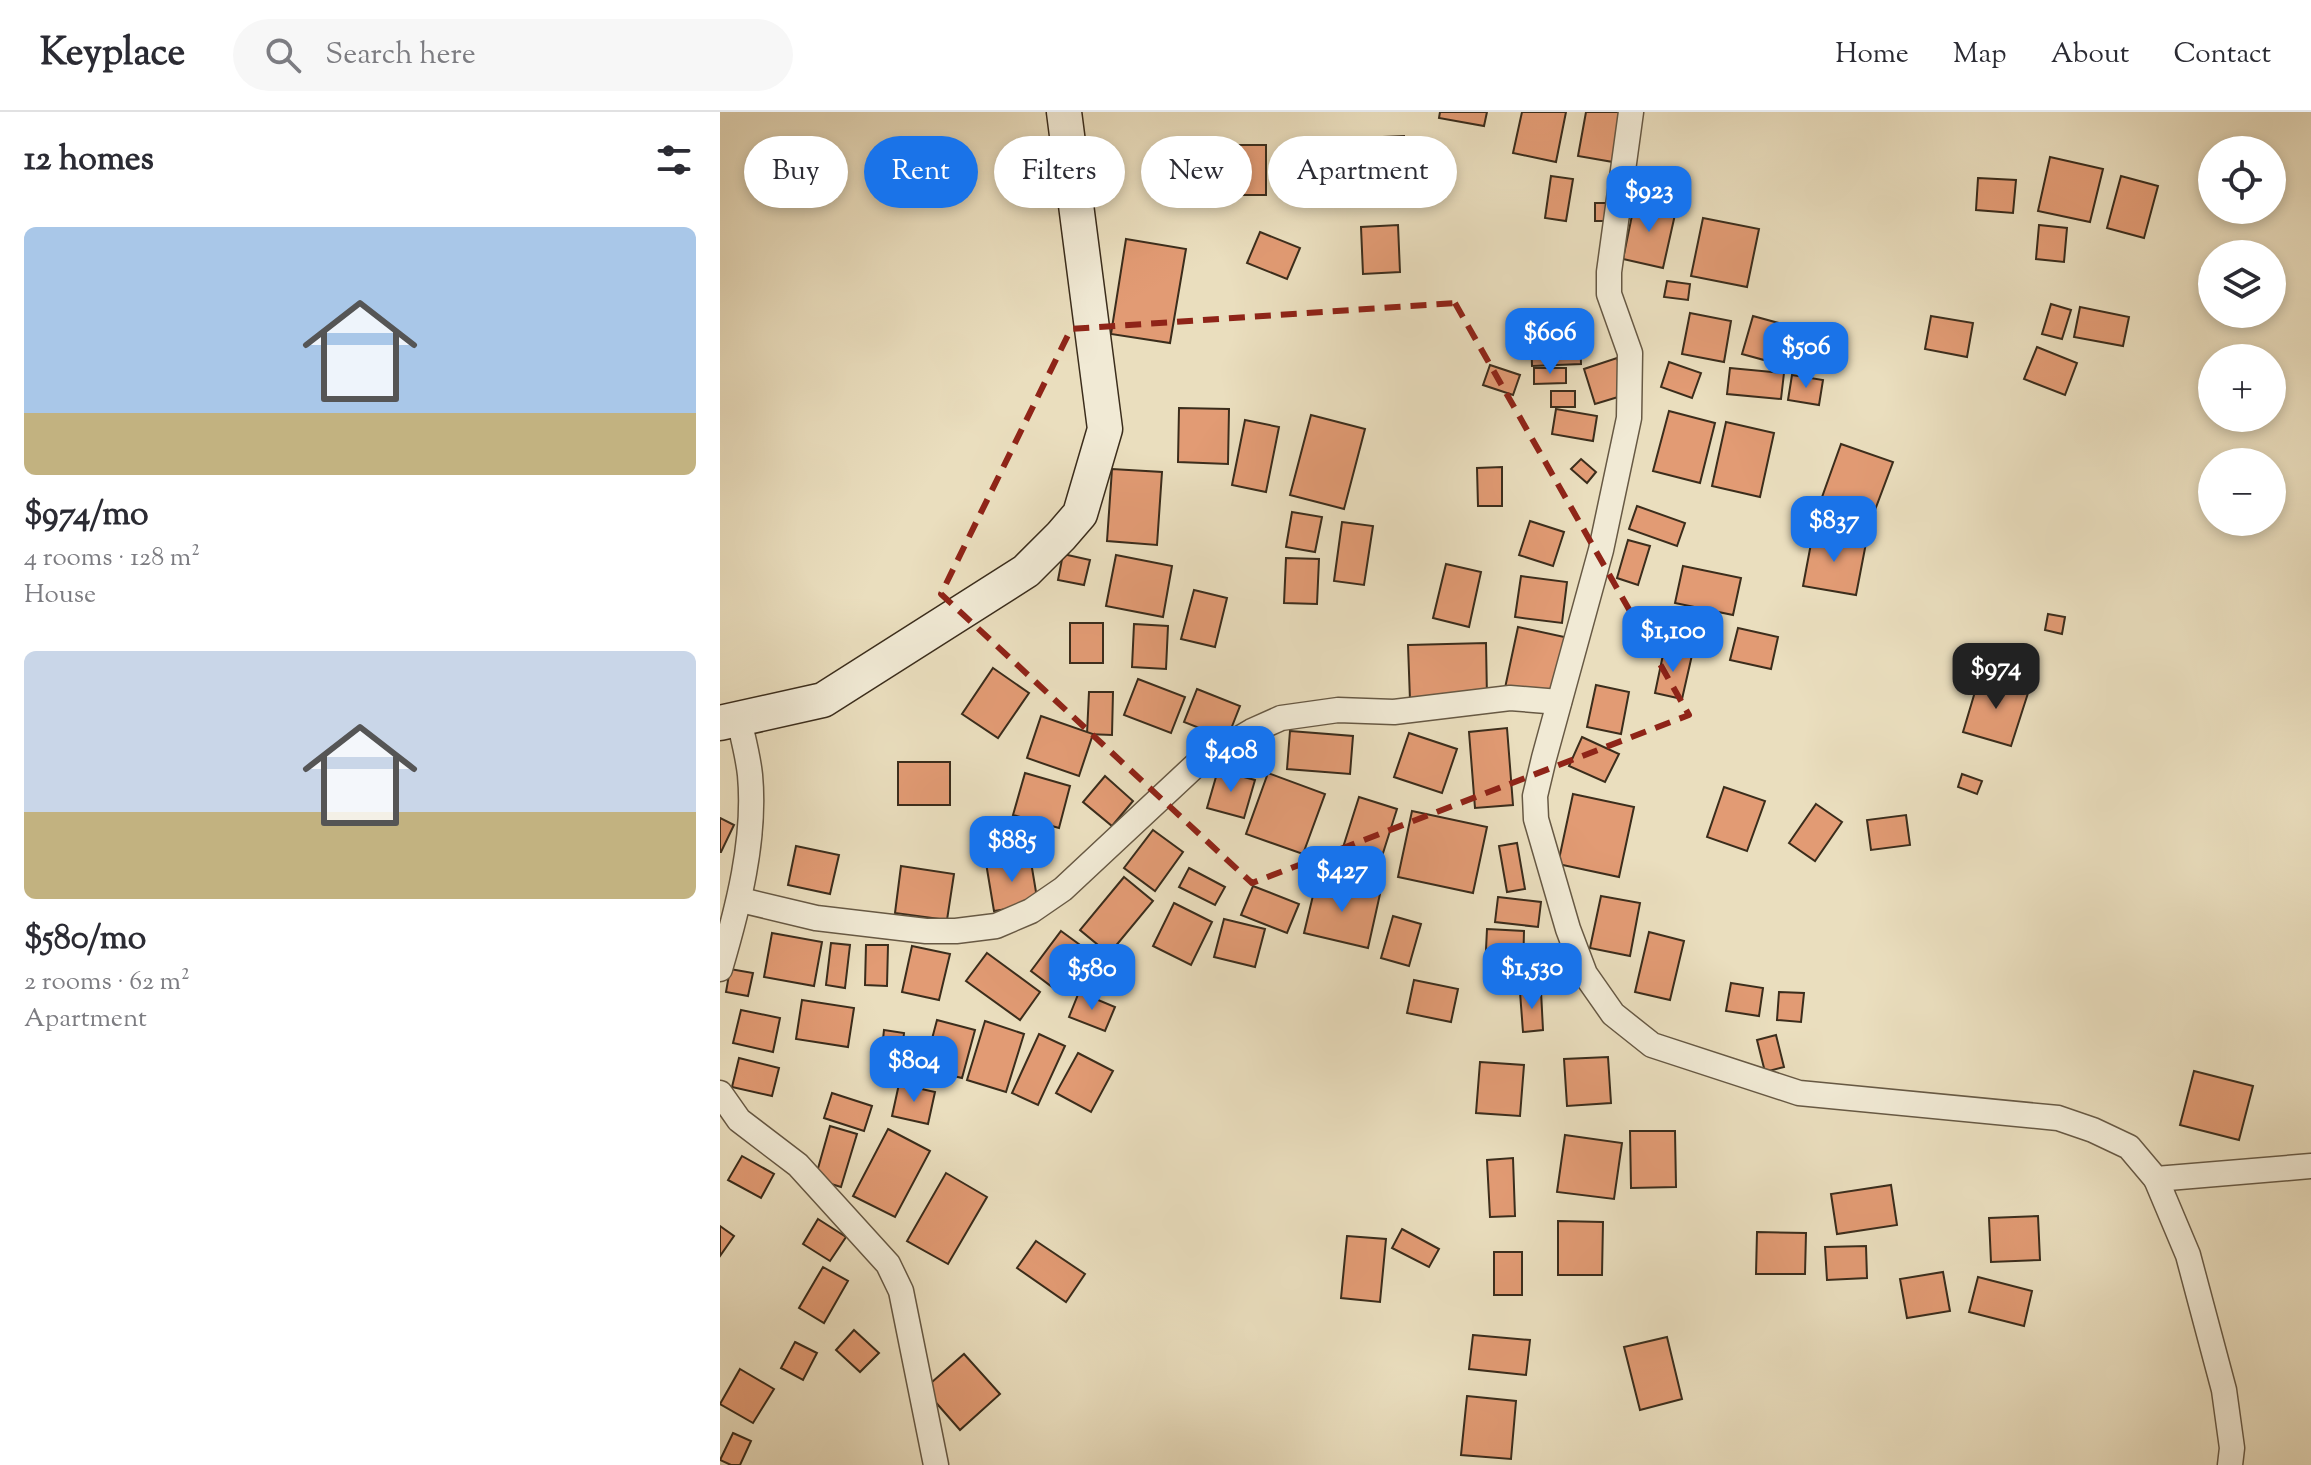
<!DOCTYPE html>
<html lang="en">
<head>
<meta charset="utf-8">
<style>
	:root { --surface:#fff; --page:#f7f7f7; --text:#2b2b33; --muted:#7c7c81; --line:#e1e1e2; --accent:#1a73e8 }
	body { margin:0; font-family:"Sorts Mill Goudy",serif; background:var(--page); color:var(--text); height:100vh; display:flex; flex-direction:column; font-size:30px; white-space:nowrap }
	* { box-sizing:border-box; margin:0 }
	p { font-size:26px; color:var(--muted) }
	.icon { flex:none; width:44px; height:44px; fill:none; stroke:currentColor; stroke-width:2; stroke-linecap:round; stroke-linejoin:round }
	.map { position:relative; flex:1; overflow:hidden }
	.details { display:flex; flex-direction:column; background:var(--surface); width:720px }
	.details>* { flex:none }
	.banner { position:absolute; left:24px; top:24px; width:760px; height:72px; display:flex; gap:16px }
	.tools { position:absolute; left:1478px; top:24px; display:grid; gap:16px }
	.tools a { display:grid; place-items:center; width:88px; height:88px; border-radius:50%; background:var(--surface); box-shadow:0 4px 12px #0003; font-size:40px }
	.price { position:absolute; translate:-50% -68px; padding:0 18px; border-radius:16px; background:var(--accent); color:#fff; font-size:26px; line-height:52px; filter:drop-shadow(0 2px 4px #0008) }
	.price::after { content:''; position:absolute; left:50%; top:48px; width:24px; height:18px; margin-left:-12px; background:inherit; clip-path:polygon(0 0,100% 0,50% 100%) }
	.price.current { background:#222; color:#fff }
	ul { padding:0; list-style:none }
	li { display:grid; align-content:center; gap:16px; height:424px; padding:0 24px }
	li span { display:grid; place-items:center; height:248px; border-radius:12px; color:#555 }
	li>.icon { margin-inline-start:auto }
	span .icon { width:144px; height:144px; fill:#fffc; stroke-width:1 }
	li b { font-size:34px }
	h2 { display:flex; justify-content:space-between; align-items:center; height:96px; padding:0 24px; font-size:34px }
	.tag { padding:0 28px; border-radius:36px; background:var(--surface); box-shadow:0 4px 12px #0003; font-size:28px; line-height:72px }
	.tag.current { background:var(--accent); color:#fff }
	header { display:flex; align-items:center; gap:48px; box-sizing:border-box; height:112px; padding:0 40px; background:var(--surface); border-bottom:2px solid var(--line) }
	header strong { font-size:38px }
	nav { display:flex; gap:44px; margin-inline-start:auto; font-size:28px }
	.search { width:560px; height:72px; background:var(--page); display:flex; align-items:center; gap:20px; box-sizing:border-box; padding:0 28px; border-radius:44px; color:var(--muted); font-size:30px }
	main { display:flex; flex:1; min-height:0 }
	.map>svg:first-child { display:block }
</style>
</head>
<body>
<header>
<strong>Keyplace</strong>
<div class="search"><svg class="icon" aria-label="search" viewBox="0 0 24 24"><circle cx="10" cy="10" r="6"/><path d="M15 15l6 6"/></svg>Search here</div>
<nav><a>Home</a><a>Map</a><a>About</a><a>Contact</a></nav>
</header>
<main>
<section class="details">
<h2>12 homes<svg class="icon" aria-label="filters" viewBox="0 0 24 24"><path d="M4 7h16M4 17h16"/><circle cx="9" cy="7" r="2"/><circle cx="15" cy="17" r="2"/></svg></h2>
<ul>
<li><span style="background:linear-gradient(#a9c7e8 75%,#c2b280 0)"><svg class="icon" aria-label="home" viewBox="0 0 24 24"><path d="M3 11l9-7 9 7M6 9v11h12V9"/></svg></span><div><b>$974/mo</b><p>4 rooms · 128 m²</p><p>House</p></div></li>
<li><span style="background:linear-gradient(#c9d6e8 65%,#c2b280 0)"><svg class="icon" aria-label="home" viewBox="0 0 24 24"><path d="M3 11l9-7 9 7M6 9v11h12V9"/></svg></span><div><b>$580/mo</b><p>2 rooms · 62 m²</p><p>Apartment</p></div></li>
</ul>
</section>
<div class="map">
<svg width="1591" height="1353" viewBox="0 0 1591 1353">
	<rect width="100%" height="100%" fill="#eadebe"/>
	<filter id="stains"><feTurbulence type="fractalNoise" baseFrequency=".0025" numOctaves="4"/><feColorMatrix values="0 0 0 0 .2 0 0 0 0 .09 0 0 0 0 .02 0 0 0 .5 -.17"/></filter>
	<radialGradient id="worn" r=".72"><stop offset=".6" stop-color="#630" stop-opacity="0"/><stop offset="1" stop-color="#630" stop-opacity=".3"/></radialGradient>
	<g fill="#e29b74" stroke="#3b2d1c" stroke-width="2">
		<polygon points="720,0 767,0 764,14 719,6"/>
		<polygon points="802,0 846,0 836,50 793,41"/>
		<polygon points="866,0 902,0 893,50 858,44"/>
		<polygon points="684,24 685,78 642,80 641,26"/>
		<rect x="516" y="33" width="30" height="50"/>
		<polygon points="1330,45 1383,57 1370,110 1318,99"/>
		<polygon points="831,64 853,67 846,109 825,106"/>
		<polygon points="1401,64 1438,74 1424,126 1387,116"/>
		<polygon points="1258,66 1296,68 1293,101 1256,98"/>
		<polygon points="915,89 956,98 943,156 903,147"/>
		<rect x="875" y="91" width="14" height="18"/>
		<polygon points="983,106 1039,117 1027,175 971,164"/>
		<polygon points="678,113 680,160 643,162 641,115"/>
		<polygon points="1319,113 1347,116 1344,150 1316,147"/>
		<polygon points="540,120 580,136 567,167 527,151"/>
		<polygon points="406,127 466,137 450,231 391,222"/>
		<polygon points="947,169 970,172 968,188 944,185"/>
		<polygon points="1331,192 1351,198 1342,227 1322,222"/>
		<polygon points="1360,195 1409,205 1403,234 1354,225"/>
		<polygon points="970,201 1011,209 1004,250 962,242"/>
		<polygon points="1033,204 1088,219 1077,257 1022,242"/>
		<polygon points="1211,204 1253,211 1247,245 1205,237"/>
		<polygon points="860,215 861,252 812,254 811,216"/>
		<polygon points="1317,235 1357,251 1345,283 1304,267"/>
		<polygon points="897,246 908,282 875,292 864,257"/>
		<polygon points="949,250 981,261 972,286 941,275"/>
		<polygon points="770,253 800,263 793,283 763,273"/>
		<polygon points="814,256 846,256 846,271 814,272"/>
		<polygon points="1010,256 1064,261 1061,287 1007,282"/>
		<polygon points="1072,263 1103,268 1099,293 1068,288"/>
		<rect x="831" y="279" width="24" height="16"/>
		<polygon points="459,296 509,297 508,352 458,350"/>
		<polygon points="836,297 877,304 873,329 832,322"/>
		<polygon points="949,299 995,311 980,371 933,359"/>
		<polygon points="591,303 645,317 624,397 570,383"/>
		<polygon points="525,308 559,315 546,380 512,373"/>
		<polygon points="1006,310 1054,321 1040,385 992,374"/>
		<polygon points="1121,332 1173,350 1152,406 1101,388"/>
		<polygon points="861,347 876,360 867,371 851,357"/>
		<polygon points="782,355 782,394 758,394 757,356"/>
		<polygon points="392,357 442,360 437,433 387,429"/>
		<polygon points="917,394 965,411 957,434 909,417"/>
		<polygon points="572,400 602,405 595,440 566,435"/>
		<polygon points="810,409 844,420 833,454 799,443"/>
		<polygon points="622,410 653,414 644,473 614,469"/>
		<polygon points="1093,421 1146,431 1136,483 1083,474"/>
		<polygon points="908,428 930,434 918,473 897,466"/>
		<polygon points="343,442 370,448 364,473 338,468"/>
		<polygon points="396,443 452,454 443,505 386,494"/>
		<polygon points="566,446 599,447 597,492 564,491"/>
		<polygon points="726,452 761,460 749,515 713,506"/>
		<polygon points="963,454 1021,466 1013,503 955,491"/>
		<polygon points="801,464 847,470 842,511 795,505"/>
		<polygon points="474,478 507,486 495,535 461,527"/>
		<polygon points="1328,502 1345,505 1342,522 1325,518"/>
		<rect x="350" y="511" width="33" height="40"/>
		<polygon points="414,512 448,514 446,557 412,555"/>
		<polygon points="798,515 849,526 835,587 785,576"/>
		<polygon points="1018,516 1058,525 1051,557 1010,548"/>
		<polygon points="766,531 767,586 690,588 688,533"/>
		<polygon points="944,538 972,543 962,587 935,581"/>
		<polygon points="273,556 309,581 278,626 242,602"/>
		<polygon points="1260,563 1309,578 1291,634 1243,620"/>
		<polygon points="418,567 465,585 451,621 404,603"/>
		<polygon points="876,573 909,580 901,622 867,615"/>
		<polygon points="477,577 520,594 507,627 464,610"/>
		<polygon points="369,580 393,580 392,623 367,622"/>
		<polygon points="321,604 373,622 359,664 307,646"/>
		<polygon points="787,616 793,693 755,696 749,620"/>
		<polygon points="570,619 633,624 630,662 567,657"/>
		<polygon points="689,621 737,637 722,681 674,665"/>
		<polygon points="862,625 899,642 885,670 849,654"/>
		<rect x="178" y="650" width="52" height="43"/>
		<polygon points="498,658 535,668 524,706 487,696"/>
		<polygon points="305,661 350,674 339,716 293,703"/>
		<polygon points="548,661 605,682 583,742 526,722"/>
		<polygon points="1242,662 1262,669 1257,682 1238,675"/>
		<polygon points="385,664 413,689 392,714 363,690"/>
		<polygon points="1004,675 1045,689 1027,739 987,725"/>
		<polygon points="853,682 914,695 899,765 838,752"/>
		<polygon points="639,685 677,697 657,760 619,748"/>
		<polygon points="1096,692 1122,710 1095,749 1069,731"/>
		<polygon points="692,699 767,715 753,781 678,765"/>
		<polygon points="1186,703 1190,733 1151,738 1147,708"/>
		<polygon points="0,706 14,713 1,740 0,740"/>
		<polygon points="433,718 463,740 435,779 404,756"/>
		<polygon points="797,731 805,777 787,780 779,734"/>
		<polygon points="76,734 119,743 110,782 68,773"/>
		<polygon points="310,744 318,792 274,799 266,751"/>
		<polygon points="181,754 234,762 227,808 175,801"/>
		<polygon points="469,756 505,775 495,793 459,775"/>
		<polygon points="404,765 433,789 389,842 360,818"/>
		<polygon points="597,767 660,782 648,836 584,821"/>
		<polygon points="533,774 579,792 567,821 521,803"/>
		<polygon points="881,784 920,791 910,844 870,836"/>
		<polygon points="778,785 821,790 818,815 775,810"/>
		<polygon points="454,791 492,810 471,853 433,834"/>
		<polygon points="673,804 701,812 689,854 661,846"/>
		<polygon points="504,807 545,817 535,855 494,845"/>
		<polygon points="767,817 804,819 803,860 765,858"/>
		<polygon points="341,819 371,841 340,881 311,859"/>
		<polygon points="929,820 964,829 950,888 915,880"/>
		<polygon points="52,821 102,830 94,874 44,865"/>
		<polygon points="111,831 130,833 125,876 106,873"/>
		<polygon points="146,833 168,833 167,874 145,873"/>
		<polygon points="192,834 230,842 219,888 182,880"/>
		<polygon points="267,841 320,880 300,908 246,869"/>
		<polygon points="10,857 33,861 28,884 6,880"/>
		<polygon points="694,868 738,877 731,910 687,901"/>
		<polygon points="1011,871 1043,876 1039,904 1006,899"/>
		<polygon points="821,879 823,918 803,920 800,880"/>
		<polygon points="359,880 395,895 385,919 349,905"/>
		<polygon points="1059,880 1084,881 1081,910 1057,908"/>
		<polygon points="82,888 134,896 128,935 76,927"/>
		<polygon points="21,898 60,906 53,940 13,931"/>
		<polygon points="217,908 255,918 242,966 204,957"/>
		<polygon points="265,909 304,922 286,980 247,968"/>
		<polygon points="164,918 184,921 182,940 162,937"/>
		<polygon points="319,922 345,934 318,993 292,981"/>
		<polygon points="1056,923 1064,955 1045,960 1037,928"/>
		<polygon points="358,941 393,959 371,1000 336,981"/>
		<polygon points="888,945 891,991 847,994 844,947"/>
		<polygon points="19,946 59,956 52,984 12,975"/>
		<polygon points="760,950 804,953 800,1004 756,1001"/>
		<polygon points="1474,959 1533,974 1519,1028 1460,1013"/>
		<polygon points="179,972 215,980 208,1012 172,1004"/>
		<polygon points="112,981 152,994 144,1019 104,1006"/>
		<polygon points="110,1014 137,1022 121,1075 95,1067"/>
		<polygon points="168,1017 210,1039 175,1105 133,1084"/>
		<polygon points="910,1019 955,1019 956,1075 911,1076"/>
		<polygon points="845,1023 902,1031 894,1087 837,1080"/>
		<polygon points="22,1044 54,1062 41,1086 8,1068"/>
		<polygon points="793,1046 795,1104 770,1105 767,1048"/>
		<polygon points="226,1061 267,1085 228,1152 187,1129"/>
		<polygon points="1171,1073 1177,1113 1117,1122 1111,1082"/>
		<polygon points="1318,1104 1320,1148 1271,1150 1269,1106"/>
		<polygon points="98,1107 126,1125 110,1149 83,1132"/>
		<polygon points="838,1109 883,1110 882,1163 838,1163"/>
		<polygon points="0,1114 14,1124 0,1144"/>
		<polygon points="682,1117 719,1137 709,1155 672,1136"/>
		<polygon points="1037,1120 1086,1121 1085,1162 1036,1162"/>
		<polygon points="627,1124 666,1127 660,1190 621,1186"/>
		<polygon points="316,1129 365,1162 346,1190 297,1156"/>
		<polygon points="1146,1134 1147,1166 1107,1168 1105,1135"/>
		<rect x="774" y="1140" width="28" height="43"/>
		<polygon points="103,1155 128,1169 104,1211 79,1196"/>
		<polygon points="1223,1160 1230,1199 1187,1206 1180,1167"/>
		<polygon points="1258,1165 1312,1179 1304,1214 1249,1200"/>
		<polygon points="134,1218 159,1241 140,1260 116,1238"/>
		<polygon points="753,1223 810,1228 806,1263 749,1257"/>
		<polygon points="947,1225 962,1287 920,1298 904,1235"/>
		<polygon points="75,1230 97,1241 83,1268 61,1256"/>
		<polygon points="244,1242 280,1282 240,1318 204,1277"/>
		<polygon points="20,1257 54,1277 33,1311 0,1292"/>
		<polygon points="747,1284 796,1289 791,1347 741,1343"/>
		<polygon points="13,1321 31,1329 20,1353 11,1353 0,1348"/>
	</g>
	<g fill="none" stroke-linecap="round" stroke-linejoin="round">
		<g stroke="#675944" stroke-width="27">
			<g id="street">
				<polyline points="911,0 889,160 889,182 910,241 909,306 881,438 824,646 815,684 816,707 848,817 865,862 893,902 932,933 1079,981 1338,1006 1373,1018 1409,1035 1436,1067 1591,1054"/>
				<polyline points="21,788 96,806 206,819 236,819 276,814 311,799 343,777 478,651 532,619 561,606 618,598 674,600 790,586 839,590"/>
				<path d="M0,857C18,796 36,727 30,663C28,644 23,626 19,608"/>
				<polyline points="0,981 19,1008 78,1053 168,1152 181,1179 216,1353"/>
				<polyline points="1436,1067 1468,1143 1504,1278 1512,1336 1510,1353"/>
			</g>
		</g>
		<g stroke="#3b2d1c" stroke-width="37">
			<polyline id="secondary" points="0,611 103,588 306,459 341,424 360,402 385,317 344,0"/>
		</g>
		<use href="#street" stroke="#f1ead5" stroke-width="24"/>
		<use href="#secondary" stroke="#f1ead5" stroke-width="34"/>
	</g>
	<path fill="none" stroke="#8f2418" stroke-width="6" stroke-dasharray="16 10" stroke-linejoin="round" d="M735,191L969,603L532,771L221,482L351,217Z"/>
	<rect width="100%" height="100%" filter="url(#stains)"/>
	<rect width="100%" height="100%" fill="url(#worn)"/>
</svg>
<div class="tools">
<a><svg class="icon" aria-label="locate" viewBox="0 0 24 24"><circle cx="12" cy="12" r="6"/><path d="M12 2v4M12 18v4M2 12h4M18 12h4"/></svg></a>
<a><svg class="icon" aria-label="layers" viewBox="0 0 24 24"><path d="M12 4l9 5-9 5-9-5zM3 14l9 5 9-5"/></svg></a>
<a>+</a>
<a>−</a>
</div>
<b class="price" style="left:929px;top:122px">$923</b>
<b class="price" style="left:830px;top:264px">$606</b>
<b class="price" style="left:1086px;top:278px">$506</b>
<b class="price" style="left:1114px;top:452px">$837</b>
<b class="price" style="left:953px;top:562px">$1,100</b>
<b class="price current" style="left:1276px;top:599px">$974</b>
<b class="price" style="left:511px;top:682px">$408</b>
<b class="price" style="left:292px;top:772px">$885</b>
<b class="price" style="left:622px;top:802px">$427</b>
<b class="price" style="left:812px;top:899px">$1,530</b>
<b class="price" style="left:372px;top:900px">$580</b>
<b class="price" style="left:194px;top:992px">$804</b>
<div class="banner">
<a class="tag">Buy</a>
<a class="tag current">Rent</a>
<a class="tag">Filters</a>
<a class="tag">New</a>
<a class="tag">Apartment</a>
</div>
</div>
</main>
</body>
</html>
